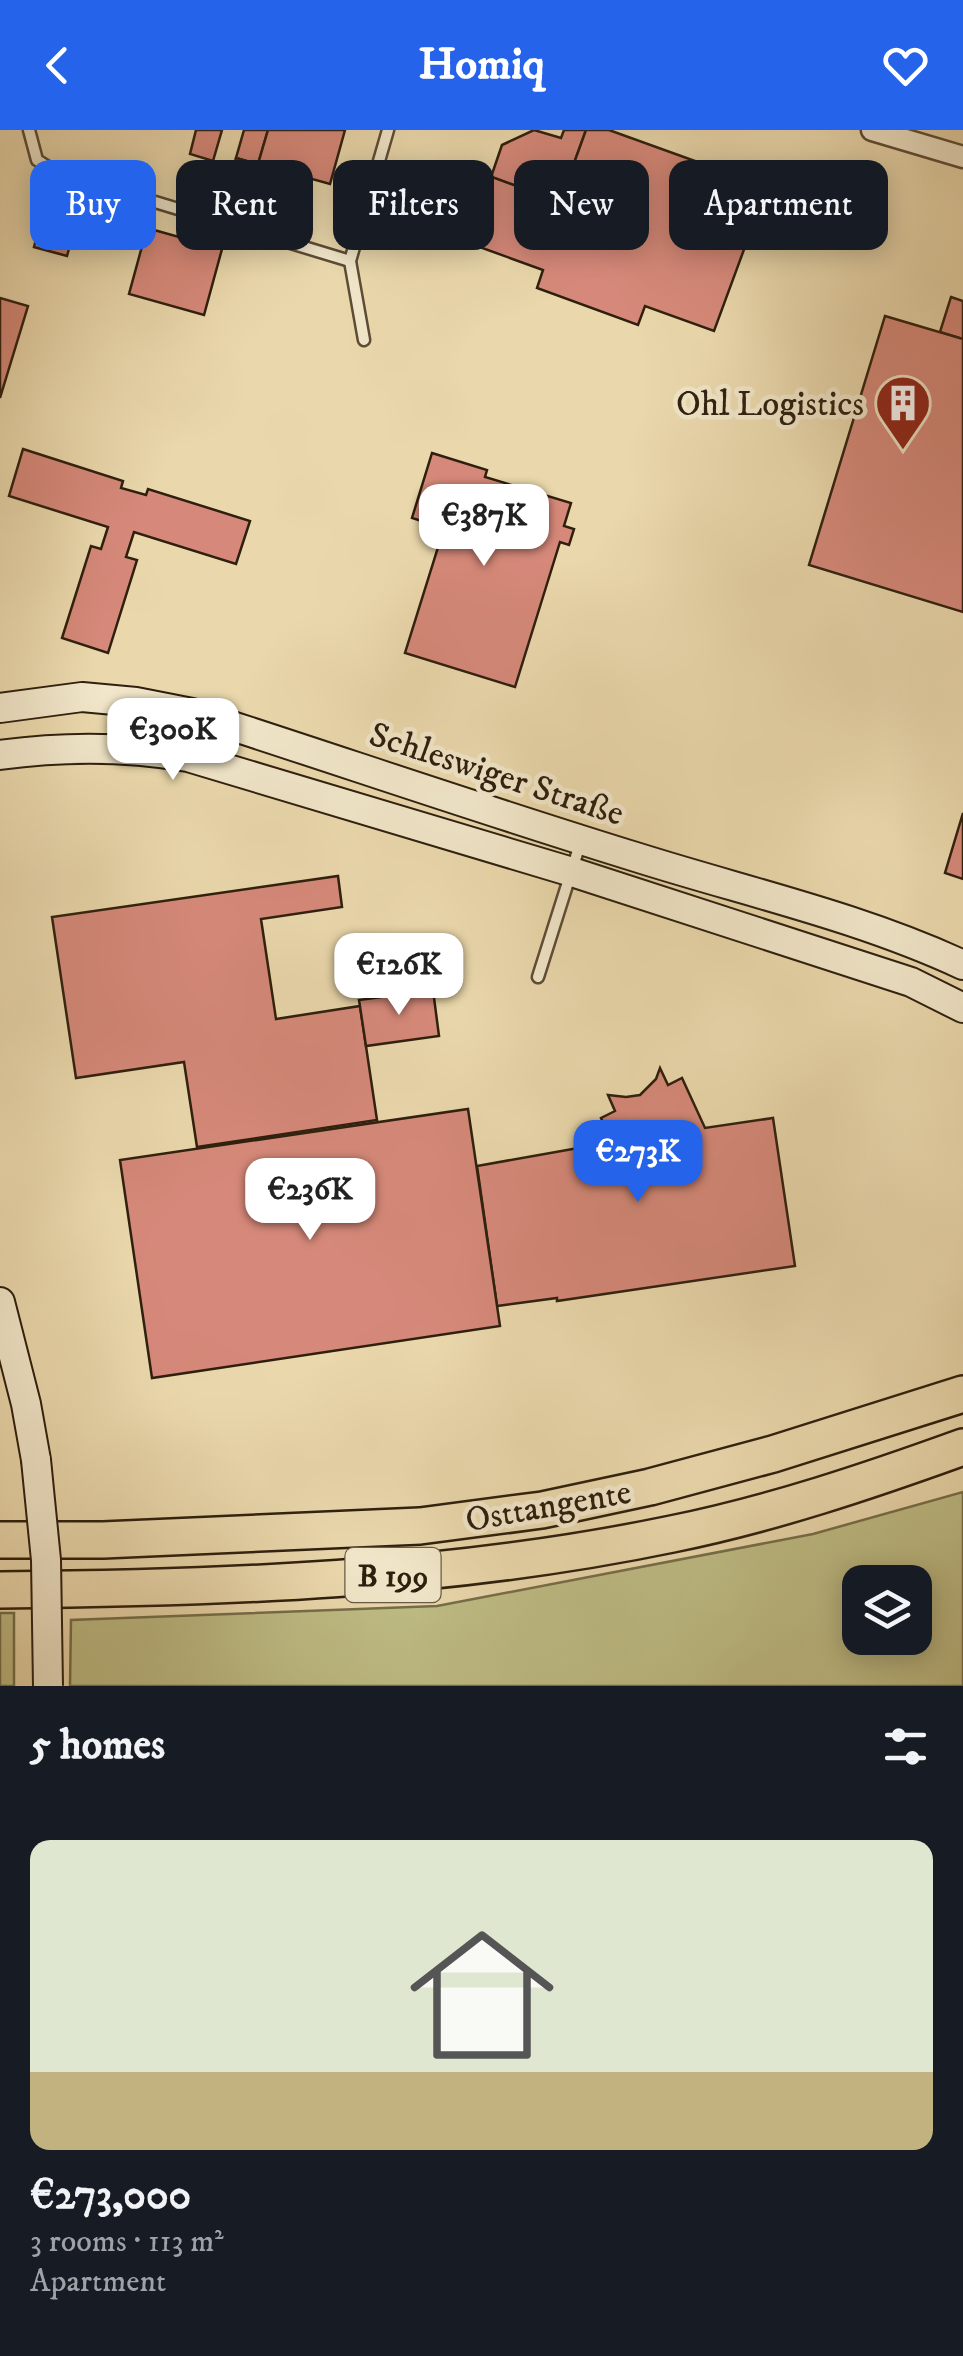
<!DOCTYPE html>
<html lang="en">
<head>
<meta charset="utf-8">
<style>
	:root { --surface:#171b24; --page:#242831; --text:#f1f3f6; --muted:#9ea1a6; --line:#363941; --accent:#2563eb }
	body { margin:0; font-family:"IM FELL DW Pica",serif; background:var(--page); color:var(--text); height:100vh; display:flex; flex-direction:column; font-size:38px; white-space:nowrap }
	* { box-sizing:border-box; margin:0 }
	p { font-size:32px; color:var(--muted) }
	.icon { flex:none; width:55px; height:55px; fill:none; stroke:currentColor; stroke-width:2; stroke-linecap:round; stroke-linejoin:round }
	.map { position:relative; height:1556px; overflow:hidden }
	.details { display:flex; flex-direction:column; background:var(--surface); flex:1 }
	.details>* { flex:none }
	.guide { position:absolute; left:30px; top:30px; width:905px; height:90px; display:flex; gap:20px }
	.fabs { position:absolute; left:842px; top:1435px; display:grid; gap:20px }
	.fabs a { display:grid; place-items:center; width:90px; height:90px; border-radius:20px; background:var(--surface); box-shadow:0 5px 25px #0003; font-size:50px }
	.price { position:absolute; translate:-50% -85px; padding:0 22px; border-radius:20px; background:#fff; color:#222; font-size:32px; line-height:65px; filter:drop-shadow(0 2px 5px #0008) }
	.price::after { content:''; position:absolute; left:50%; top:60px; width:30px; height:22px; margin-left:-15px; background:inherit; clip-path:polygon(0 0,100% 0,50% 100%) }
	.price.selected { background:var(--accent); color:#fff }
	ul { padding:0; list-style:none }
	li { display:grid; align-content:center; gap:20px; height:530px; padding:0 30px }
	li+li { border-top:2px solid var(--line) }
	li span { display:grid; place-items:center; height:310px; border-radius:20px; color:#555 }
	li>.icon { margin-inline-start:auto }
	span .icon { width:180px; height:180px; fill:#fffc; stroke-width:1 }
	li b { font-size:42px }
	h2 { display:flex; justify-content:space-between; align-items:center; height:120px; padding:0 30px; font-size:42px }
	.pill { padding:0 35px; border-radius:20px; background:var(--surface); box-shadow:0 5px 25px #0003; font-size:35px; line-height:90px }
	.pill.selected { background:var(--accent); color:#fff }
	header { display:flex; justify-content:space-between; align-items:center; height:130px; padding:0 30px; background:var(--accent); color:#fff; font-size:45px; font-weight:700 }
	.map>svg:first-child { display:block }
</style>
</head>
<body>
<header><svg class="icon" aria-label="back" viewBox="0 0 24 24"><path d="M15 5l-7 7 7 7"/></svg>Homiq<svg class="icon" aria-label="heart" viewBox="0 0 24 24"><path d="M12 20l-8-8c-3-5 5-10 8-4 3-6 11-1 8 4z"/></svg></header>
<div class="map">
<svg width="963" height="1556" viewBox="0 0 963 1556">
	<rect width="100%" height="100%" fill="#ead8ac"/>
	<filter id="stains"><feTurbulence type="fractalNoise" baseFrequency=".002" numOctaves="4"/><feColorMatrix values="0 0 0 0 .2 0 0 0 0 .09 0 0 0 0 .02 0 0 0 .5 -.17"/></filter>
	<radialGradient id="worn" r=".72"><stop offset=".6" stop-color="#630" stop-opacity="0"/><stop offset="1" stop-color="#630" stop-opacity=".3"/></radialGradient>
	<g fill="#bebc84" stroke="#766e49" stroke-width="2.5" fill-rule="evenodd">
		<path d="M963,1362V1556H70L71,1490L437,1476L813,1404ZM860,1452H915V1508H860Z"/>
		<rect x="0" y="1483" width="14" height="73"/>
	</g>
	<g fill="#d6897a" stroke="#2e1f0e" stroke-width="2.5">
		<polygon points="196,0 222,0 213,31 190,24"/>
		<polygon points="244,0 268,0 258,34 236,28"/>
		<polygon points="268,0 345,0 330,54 258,34"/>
		<polygon points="534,0 561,8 564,0 586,0 560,72 491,47 502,15"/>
		<polygon points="586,0 609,0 767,57 714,201 645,176 638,195 537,158 543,140 430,99 454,33 560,72"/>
		<polygon points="236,28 285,42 272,68 255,78 245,79 205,70 213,41 231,46"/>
		<polygon points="49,58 83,67 67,126 34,117"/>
		<polygon points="147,98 222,119 204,185 129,164"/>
		<polygon points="951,167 963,171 963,209 940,202"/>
		<polygon points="0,168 28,176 0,268"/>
		<polygon points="885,186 963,209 963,482 809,435"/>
		<polygon points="23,319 123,351 121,358 146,365 148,359 250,391 236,434 134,402 126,427 137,430 108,523 62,508 91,416 101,419 108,397 9,366"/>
		<polygon points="432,323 487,340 485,347 571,373 564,396 574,399 569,415 560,412 515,557 405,523 444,398 412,388"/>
		<polygon points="963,683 963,749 945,743"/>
		<polygon points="338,746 342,777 261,789 276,889 360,876 377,990 197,1017 184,932 76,948 52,787"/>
		<polygon points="433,860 439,906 366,916 359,870"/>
		<polygon points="660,938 668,955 682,948 705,998 773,988 795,1136 557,1171 557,1168 497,1176 477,1036 612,1012 601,988 615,981 608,965 626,967 640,965 656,949"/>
		<polygon points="468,979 500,1196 152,1248 120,1030"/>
	</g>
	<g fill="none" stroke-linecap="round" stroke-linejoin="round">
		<g stroke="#5d4d36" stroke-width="15">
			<g id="lane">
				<polyline points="29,0 37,30 56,42 350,131"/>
				<polyline points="364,210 350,131 388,0"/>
				<polyline points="538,847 581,711"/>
			</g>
		</g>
		<g stroke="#5d4d36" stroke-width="25">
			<polyline id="street" points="872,0 963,27"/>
		</g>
		<g stroke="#2e1f0e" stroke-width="32">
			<g id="secondary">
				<path d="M0,578L82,567L136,572L192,583C341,631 489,682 639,728C747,762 860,787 963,835"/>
				<path d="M0,625C64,616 124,616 188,627L572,742L911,852L963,878"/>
				<polyline points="0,1172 26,1274 36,1330"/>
			</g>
		</g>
		<g stroke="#2e1f0e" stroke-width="40">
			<g id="highway">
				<polyline points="0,1410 103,1410 420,1396 542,1380 650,1357 773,1324 963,1264"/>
				<path d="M0,1460C225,1458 451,1450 672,1404C771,1384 869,1351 963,1317"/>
			</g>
		</g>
		<use href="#lane" stroke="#f1e6c9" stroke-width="10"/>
		<use href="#street" stroke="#f1e6c9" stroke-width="20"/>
		<use href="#secondary" stroke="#f1e6c9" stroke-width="28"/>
		<use href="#highway" stroke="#ead8ac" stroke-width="35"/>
		<g stroke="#2e1f0e" stroke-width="32" stroke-linecap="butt">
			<polyline id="secondary-bridge" points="36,1330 46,1430 48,1556"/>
		</g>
		<use href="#secondary-bridge" stroke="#f1e6c9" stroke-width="28"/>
	</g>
	<defs>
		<g id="building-pin" transform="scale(2.875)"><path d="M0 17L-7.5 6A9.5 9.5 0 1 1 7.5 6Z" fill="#8f2418" stroke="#f1e6c9"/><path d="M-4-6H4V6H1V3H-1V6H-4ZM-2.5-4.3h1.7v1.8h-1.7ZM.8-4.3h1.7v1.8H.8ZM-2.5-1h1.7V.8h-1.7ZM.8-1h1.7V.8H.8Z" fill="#fff"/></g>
	</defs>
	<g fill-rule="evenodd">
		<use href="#building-pin" x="903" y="273"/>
	</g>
	<g text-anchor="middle" stroke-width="9" stroke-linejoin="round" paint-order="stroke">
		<rect fill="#f1e6c9" stroke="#685b46" stroke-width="2.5" x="345.5" y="1418" width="95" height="54" rx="8"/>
		<g font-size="32" font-weight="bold" fill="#2e1f0e">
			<text x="393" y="1456">B 199</text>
		</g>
		<g font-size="35" fill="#2e1f0e" stroke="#f1e6c9" text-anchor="end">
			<text x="864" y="285">Ohl Logistics</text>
		</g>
		<g font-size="35" fill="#2e1f0e" stroke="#f1e6c9">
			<text transform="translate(497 643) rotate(18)" y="12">Schleswiger Straße</text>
			<text transform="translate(548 1375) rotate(-10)" y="12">Osttangente</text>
		</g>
	</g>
	<rect width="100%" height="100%" filter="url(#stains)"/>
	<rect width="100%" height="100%" fill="url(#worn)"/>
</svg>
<div class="fabs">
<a><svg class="icon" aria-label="layers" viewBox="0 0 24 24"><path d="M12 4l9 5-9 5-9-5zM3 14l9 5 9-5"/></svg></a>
</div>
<b class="price" style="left:484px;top:439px">€387K</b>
<b class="price" style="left:173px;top:653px">€300K</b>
<b class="price" style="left:399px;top:888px">€126K</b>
<b class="price selected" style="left:638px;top:1075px">€273K</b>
<b class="price" style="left:310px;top:1113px">€236K</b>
<div class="guide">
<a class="pill selected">Buy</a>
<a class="pill">Rent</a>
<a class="pill">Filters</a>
<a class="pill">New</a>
<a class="pill">Apartment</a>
</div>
</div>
<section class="details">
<h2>5 homes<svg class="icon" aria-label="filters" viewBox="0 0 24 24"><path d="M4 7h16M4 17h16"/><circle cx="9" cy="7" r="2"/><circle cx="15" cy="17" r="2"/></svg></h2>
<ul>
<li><span style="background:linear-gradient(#dfe7d0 75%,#c2b280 0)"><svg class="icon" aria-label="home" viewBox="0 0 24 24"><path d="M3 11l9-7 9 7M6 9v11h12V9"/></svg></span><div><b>€273,000</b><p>3 rooms · 113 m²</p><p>Apartment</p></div></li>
</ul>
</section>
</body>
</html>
